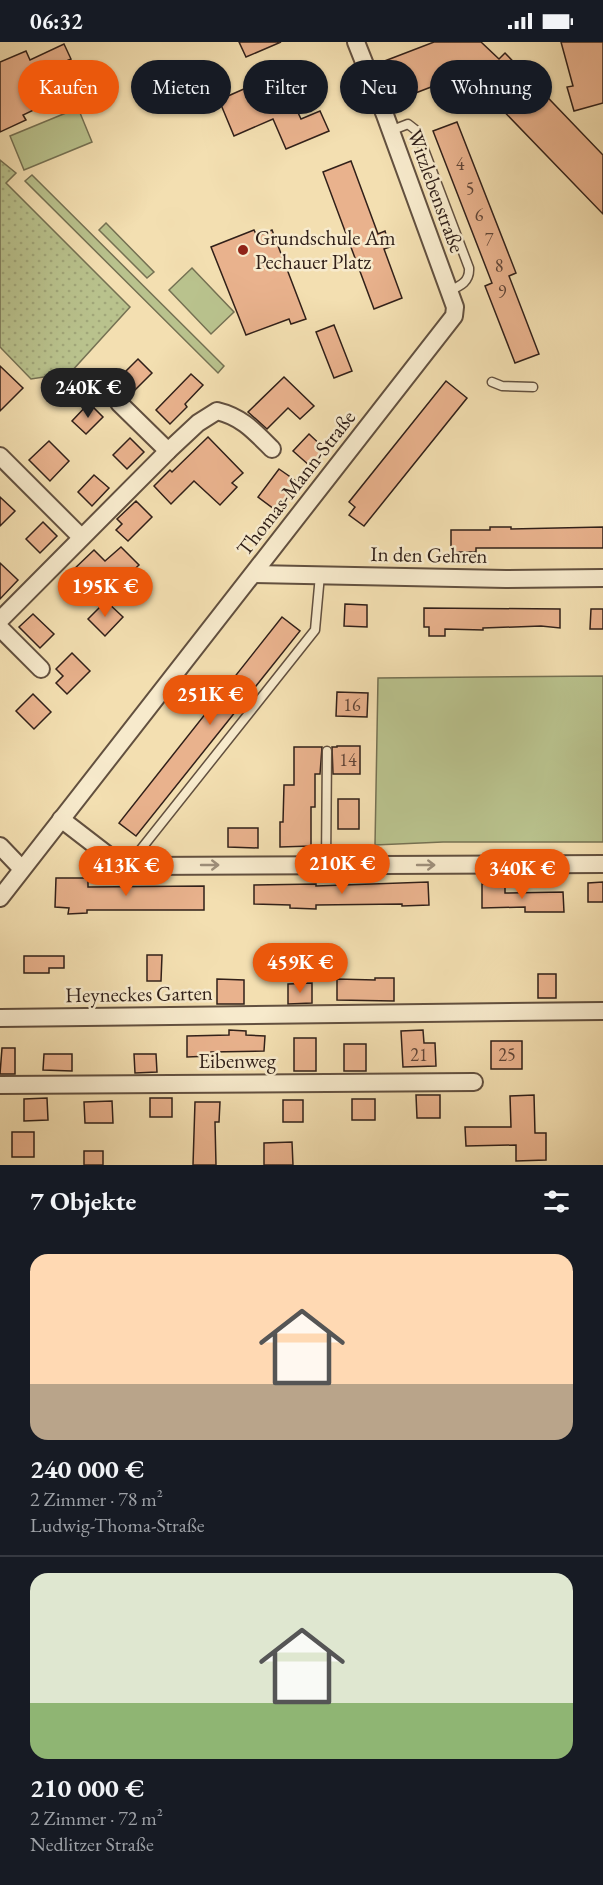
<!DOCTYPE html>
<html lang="de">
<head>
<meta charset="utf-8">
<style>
	:root { --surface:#171b24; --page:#242831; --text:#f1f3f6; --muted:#9ea1a6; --line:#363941; --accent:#ea580c }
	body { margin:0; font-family:"EB Garamond",serif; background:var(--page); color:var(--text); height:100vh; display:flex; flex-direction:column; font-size:22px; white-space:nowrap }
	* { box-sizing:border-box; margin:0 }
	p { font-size:20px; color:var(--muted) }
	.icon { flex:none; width:33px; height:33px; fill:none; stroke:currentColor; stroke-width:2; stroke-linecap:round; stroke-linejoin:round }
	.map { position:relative; height:1123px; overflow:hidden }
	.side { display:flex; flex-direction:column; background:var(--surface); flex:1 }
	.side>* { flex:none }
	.top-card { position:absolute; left:18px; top:18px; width:567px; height:54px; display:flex; gap:12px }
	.price { position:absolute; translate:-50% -51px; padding:0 14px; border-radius:21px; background:var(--accent); color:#fff; font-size:20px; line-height:39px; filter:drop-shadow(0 2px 3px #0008) }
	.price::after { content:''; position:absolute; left:50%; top:36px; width:18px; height:14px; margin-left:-9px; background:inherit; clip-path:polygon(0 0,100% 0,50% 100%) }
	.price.active { background:#222; color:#fff }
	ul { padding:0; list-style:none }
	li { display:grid; align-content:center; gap:12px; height:318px; padding:0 30px }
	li+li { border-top:2px solid var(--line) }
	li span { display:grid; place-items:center; height:186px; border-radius:18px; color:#555 }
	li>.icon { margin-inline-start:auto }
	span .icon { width:108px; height:108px; fill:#fffc; stroke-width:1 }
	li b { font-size:26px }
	h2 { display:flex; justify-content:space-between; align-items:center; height:72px; padding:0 30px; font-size:26px }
	.tag { padding:0 21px; border-radius:27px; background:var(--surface); box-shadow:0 2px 4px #0004; font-size:21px; line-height:54px }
	.tag.active { background:var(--accent); color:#fff }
	.status { display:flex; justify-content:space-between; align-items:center; height:42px; padding:0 30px; background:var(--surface); direction:ltr }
	.status svg { height:16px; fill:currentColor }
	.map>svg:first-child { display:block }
</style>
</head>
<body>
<div class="status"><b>06:32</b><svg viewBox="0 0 49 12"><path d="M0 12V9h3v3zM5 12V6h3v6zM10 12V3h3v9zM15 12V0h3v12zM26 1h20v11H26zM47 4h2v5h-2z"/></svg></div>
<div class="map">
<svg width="603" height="1123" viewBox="0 0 603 1123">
	<defs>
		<pattern id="park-dots" width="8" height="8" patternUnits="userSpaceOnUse" patternTransform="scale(1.5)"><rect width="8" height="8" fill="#b9c28d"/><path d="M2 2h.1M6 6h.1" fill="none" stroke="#a0a679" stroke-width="1.8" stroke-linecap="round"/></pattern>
	</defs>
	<rect width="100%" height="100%" fill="#f3dfb1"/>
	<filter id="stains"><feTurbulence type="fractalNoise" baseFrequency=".00333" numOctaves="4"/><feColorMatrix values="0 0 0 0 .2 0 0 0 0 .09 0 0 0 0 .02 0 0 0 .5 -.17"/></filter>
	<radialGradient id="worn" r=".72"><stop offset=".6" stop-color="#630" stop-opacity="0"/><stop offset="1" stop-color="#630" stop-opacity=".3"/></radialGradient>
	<g fill="#b9c28d" stroke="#757153" stroke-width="1.5">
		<polygon points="78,66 92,100 24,128 10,94"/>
		<polygon points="32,133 224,324 218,331 25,139"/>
		<polygon points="106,181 154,230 147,236 99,188"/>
		<polygon points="192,226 234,270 211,292 169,248"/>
		<polygon points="603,634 603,800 443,800 375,803 378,636"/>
	</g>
	<polygon fill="url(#park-dots)" stroke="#757153" stroke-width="1.5" points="0,118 16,131 6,141 130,265 70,331 31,337 0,305"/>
	<g fill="#e9b28d" stroke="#312019" stroke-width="1.5">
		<polygon points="239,0 281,0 246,15"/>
		<polygon points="434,0 481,0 499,17 505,11 603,113 603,172 489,54 509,35 496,20 400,57 395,45 392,46 382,20"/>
		<polygon points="561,0 603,0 603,61 574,69 567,45 573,44"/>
		<polygon points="64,2 71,17 36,32 37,35 29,39 40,65 23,73 26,78 0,90 0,20 26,9 30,18"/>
		<polygon points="300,22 309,42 289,51 301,77 320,69 329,89 286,107 273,77 234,94 219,58"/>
		<polygon points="457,80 516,231 509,234 539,312 515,321 485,244 492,241 433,89"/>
		<polygon points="351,119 378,192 385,189 390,205 384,207 402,256 374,267 323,130"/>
		<polygon points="254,188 257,194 272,188 306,277 291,282 289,277 246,293 211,205"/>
		<polygon points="334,283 352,329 334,336 316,290"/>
		<polygon points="138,317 152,331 135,348 121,334"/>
		<polygon points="0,324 23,346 0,369"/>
		<polygon points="99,331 110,341 98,354 86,344"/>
		<polygon points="191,332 203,343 185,362 187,365 170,382 156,368"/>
		<polygon points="284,335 314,364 300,377 288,366 267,387 248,370"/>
		<polygon points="446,339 467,356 364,484 349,473 355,465 349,460"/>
		<polygon points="89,361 103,375 86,392 72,379"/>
		<polygon points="309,392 325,407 310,424 293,409"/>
		<polygon points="208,395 243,431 232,441 237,445 220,463 194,439 171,462 154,444 170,428 172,430"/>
		<polygon points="130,396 144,410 127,427 113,413"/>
		<polygon points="49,399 69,419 50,439 29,418"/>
		<polygon points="279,427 299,441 278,470 258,455"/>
		<polygon points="94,433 109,446 92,464 78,450"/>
		<polygon points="0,455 15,469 0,484"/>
		<polygon points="136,459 152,475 128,499 116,488 122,482 117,477"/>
		<polygon points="43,480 57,494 40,511 26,497"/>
		<polygon points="490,485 511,485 511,487 603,485 603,506 476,506 476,510 451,510 451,488 490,488"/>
		<polygon points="121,505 139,523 116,544 101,528 85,543 71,530 94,508 105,519"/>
		<polygon points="0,521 18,538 0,557"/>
		<polygon points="106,559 123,575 105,594 88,577"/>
		<polygon points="345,562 367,563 367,585 344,584"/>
		<polygon points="424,566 560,567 560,586 541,584 483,586 483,588 445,587 445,594 429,594 429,585 424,585"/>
		<polygon points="591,567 603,567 603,587 590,587"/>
		<polygon points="33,572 54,592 40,606 19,585"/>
		<polygon points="282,575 300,589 136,794 119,781"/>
		<polygon points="72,611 90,629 67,652 56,641 63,634 56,627"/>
		<polygon points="337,650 368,651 367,675 336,674"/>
		<polygon points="33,652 51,670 34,687 16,669"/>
		<polygon points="337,704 360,704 360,732 333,732 332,705 337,705"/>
		<polygon points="294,705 322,705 320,732 315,732 315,765 311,765 311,804 280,805 280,780 283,780 284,743 294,743"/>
		<rect x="338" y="757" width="21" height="30"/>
		<polygon points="228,786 258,786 258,806 228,805"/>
		<polygon points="56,836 88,836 88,845 204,844 204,868 87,868 87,871 68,872 69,866 55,865"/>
		<polygon points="428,840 429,863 402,864 402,862 316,863 316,867 290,866 290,863 254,862 254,843 316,842 316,844"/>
		<polygon points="603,840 603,860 588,860 588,841"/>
		<polygon points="482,842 505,842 505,851 563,850 564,870 525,870 525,865 482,866"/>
		<polygon points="147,913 162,913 161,939 147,939"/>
		<polygon points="24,914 64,914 64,926 49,926 49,931 24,931"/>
		<rect x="538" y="932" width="18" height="24"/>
		<polygon points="375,936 394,936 394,959 337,958 337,937 375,938"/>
		<polygon points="217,937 244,938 244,962 217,962"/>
		<polygon points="312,941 312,961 288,962 288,942"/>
		<polygon points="229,988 246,989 246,993 265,994 264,1009 211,1010 211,1014 187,1015 187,994 229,993"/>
		<polygon points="423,988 424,1001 435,1001 436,1024 403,1025 401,989"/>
		<rect x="294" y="996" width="22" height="33"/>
		<rect x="491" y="999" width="31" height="28"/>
		<rect x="344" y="1002" width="22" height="27"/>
		<polygon points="2,1006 15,1006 15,1032 0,1032"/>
		<polygon points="44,1012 72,1012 72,1029 43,1028"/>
		<polygon points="134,1012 156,1012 157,1030 135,1031"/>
		<polygon points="416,1053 440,1053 440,1076 417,1076"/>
		<polygon points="534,1053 535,1091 546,1091 546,1118 516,1119 516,1103 466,1104 465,1085 511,1085 510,1054"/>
		<polygon points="47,1056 48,1078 24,1079 24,1057"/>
		<rect x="150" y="1056" width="22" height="19"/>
		<rect x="352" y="1057" width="23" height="21"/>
		<rect x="283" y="1058" width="20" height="22"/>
		<polygon points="112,1059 113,1081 85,1081 84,1060"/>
		<polygon points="195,1060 220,1060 219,1080 215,1080 216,1123 193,1123"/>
		<rect x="12" y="1090" width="22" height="25"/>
		<polygon points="292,1100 293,1123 264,1123 264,1101"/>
		<rect x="84" y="1109" width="19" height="14"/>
	</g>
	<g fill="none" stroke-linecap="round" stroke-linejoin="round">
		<g stroke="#62503f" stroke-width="11">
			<g id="service">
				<path d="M390,89L408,82L417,89L469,226C470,240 460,244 449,249"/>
				<polyline points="492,340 502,344 533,345"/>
				<polyline points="130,821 315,588 320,533"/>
				<polyline points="326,823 327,709"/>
			</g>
		</g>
		<g stroke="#62503f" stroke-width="20">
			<g id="minor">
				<polyline points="119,361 168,409"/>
				<polyline points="0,414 81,495"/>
				<polyline points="254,532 506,537 603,536"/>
				<path d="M0,578L168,409L198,381L217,369C242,375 254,389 272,407"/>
				<polyline points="0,586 41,627"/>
				<polyline points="61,777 109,814 137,824 603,822"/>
				<polyline points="0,804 22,827"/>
				<polyline points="0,856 454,274 455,265 385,73 356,0"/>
				<polyline points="0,976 603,969"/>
				<polyline points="0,1043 474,1040"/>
			</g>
		</g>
		<use href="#service" stroke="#f7eacc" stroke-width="8"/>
		<use href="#minor" stroke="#f7eacc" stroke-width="16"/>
	</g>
	<defs><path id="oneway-shaft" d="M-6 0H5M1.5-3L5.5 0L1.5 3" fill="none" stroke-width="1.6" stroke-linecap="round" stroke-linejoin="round" transform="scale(1.5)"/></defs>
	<g stroke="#9e8f7b">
		<use href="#oneway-shaft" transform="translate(210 823)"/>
		<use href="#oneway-shaft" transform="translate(426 823)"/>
	</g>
	<circle fill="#8f2418" stroke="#f7eacc" stroke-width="2" cx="243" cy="208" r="6"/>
	<g text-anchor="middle" stroke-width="5" stroke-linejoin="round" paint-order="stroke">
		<g font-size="18" fill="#5f4436">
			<text x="460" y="128">4</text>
			<text x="470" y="153">5</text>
			<text x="479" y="179">6</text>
			<text x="489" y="204">7</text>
			<text x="499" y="230">8</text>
			<text x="502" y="256">9</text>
			<text x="352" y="669">16</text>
			<text x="348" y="724">14</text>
			<text x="419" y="1019">21</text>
			<text x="507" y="1019">25</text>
		</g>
		<g font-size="21" fill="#312019" stroke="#f7eacc">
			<text transform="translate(436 149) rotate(70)" y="7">Witzlebenstraße</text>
			<text transform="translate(296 441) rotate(-52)" y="7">Thomas-Mann-Straße</text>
			<text transform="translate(429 513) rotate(1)" y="7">In den Gehren</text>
			<text transform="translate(139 952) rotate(-1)" y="7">Heyneckes Garten</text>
			<text x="237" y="1026">Eibenweg</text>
		</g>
		<g font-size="21" fill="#312019" stroke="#f7eacc" text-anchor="start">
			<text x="255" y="203">Grundschule Am<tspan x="255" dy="24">Pechauer Platz</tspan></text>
		</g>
	</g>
	<rect width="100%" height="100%" filter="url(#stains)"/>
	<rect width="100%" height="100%" fill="url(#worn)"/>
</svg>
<b class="price active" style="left:88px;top:377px">240K €</b>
<b class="price" style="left:105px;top:576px">195K €</b>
<b class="price" style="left:210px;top:684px">251K €</b>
<b class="price" style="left:342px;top:853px">210K €</b>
<b class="price" style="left:126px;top:855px">413K €</b>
<b class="price" style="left:522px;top:858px">340K €</b>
<b class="price" style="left:300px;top:952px">459K €</b>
<div class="top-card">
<a class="tag active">Kaufen</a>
<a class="tag">Mieten</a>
<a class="tag">Filter</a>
<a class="tag">Neu</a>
<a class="tag">Wohnung</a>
</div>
</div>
<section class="side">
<h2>7 Objekte<svg class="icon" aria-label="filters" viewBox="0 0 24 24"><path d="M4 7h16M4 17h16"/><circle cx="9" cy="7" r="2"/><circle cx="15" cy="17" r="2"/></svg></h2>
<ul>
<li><span style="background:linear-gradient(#ffd9b3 70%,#b9a48a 0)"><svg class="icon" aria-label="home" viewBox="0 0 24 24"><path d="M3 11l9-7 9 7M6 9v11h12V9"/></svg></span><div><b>240 000 €</b><p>2 Zimmer · 78 m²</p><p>Ludwig-Thoma-Straße</p></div></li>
<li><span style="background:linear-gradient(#dfe7d0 70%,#8fb573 0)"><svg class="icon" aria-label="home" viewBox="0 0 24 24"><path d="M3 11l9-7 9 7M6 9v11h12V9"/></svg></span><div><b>210 000 €</b><p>2 Zimmer · 72 m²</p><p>Nedlitzer Straße</p></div></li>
</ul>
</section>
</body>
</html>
